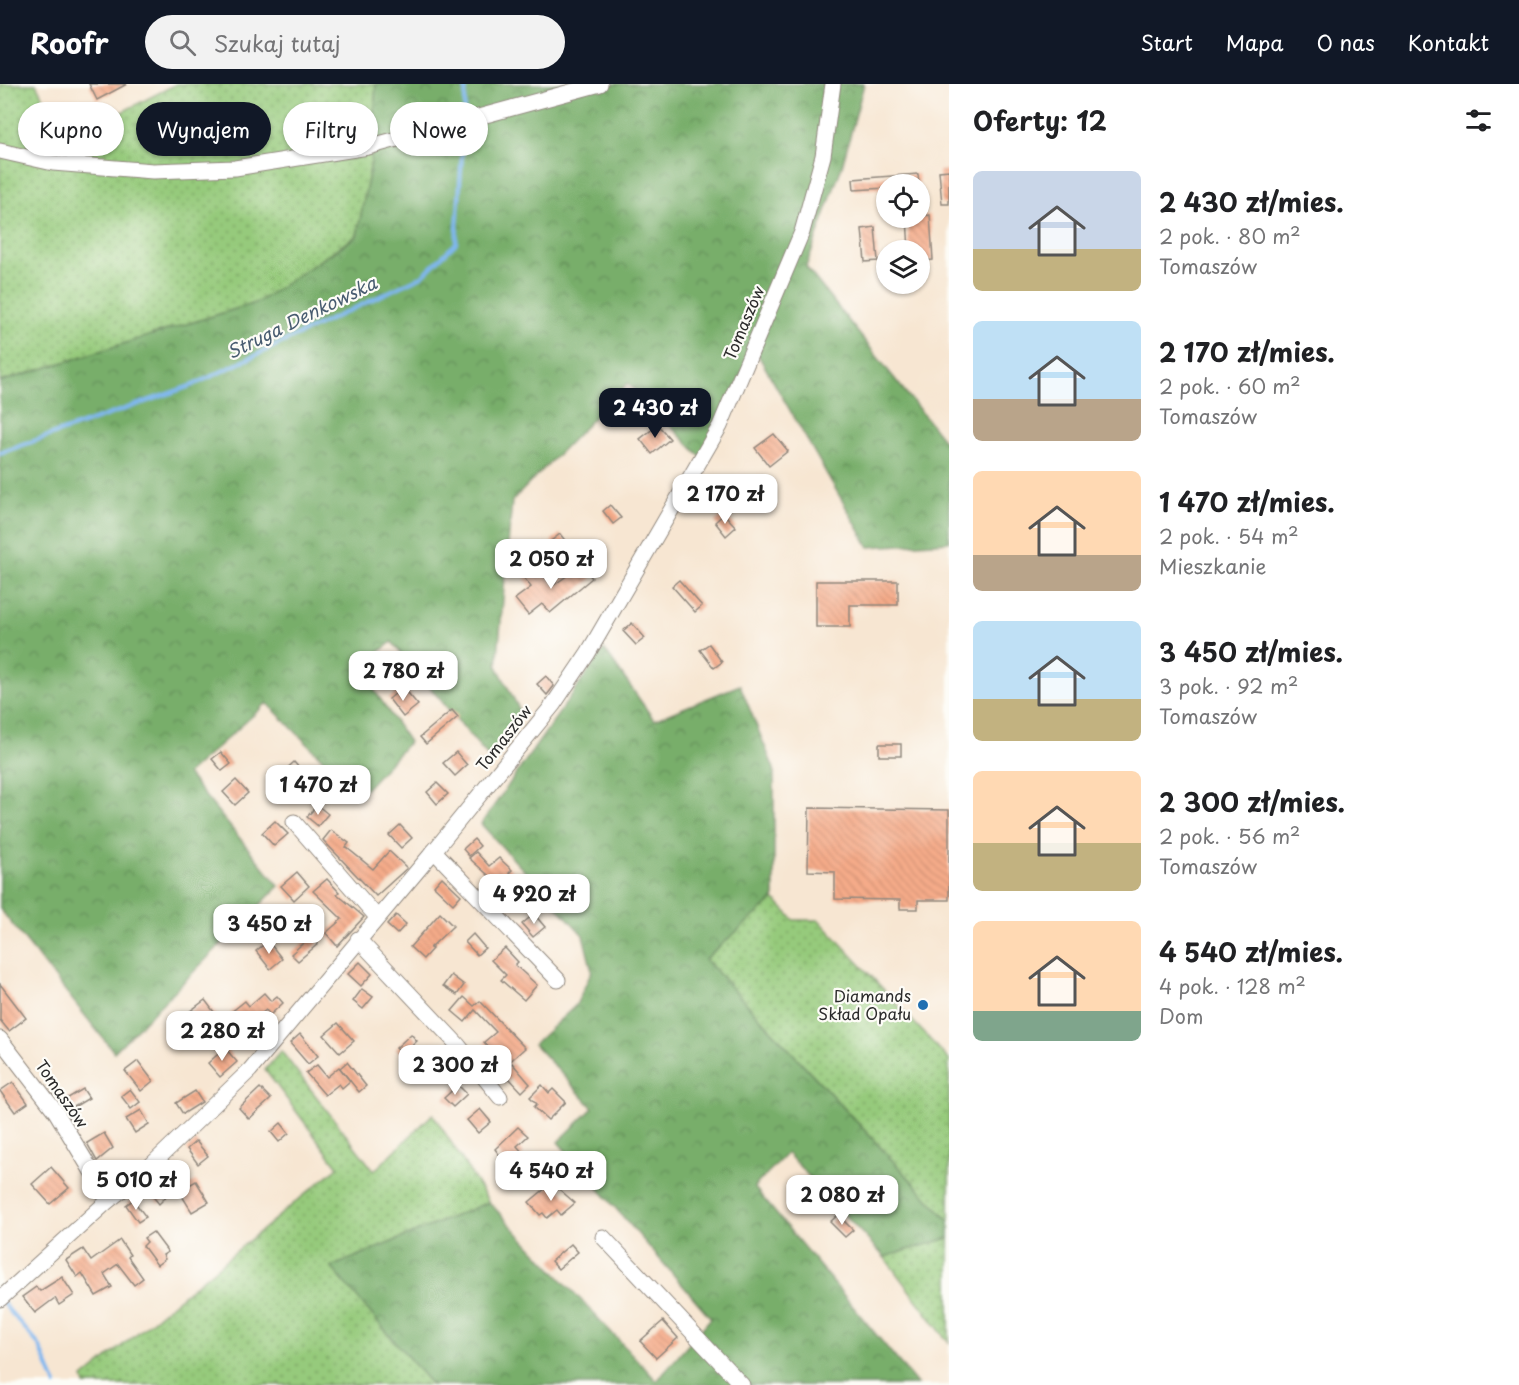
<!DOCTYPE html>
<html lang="pl">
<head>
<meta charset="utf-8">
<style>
	:root { --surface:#fff; --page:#f2f2f2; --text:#202124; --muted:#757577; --accent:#111827 }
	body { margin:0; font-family:"Playpen Sans",sans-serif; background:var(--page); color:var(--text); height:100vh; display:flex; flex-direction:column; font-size:22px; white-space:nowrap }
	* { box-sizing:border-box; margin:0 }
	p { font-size:20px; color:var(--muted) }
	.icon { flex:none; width:33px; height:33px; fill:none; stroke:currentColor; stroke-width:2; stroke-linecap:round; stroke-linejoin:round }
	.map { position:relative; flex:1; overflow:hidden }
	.sheet { display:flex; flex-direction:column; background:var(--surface); width:570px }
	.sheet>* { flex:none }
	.hud { position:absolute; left:18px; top:18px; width:570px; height:54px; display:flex; gap:12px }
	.fabs { position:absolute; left:876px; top:90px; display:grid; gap:12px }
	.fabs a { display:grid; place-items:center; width:54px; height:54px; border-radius:50%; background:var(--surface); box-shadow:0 2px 4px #0004; font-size:30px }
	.price { position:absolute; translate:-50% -51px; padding:0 14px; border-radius:12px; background:#fff; color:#222; font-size:20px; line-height:39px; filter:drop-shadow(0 2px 3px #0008) }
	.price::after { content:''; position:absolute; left:50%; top:36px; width:18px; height:14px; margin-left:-9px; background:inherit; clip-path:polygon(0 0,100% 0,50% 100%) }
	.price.selected { background:var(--accent); color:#fff }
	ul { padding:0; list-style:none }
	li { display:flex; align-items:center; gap:18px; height:150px; padding:0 24px }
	li span { display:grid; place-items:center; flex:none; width:168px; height:120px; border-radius:9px; color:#555 }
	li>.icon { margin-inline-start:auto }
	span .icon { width:72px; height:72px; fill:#fffc; stroke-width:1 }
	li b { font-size:26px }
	h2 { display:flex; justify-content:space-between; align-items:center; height:72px; padding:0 24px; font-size:26px }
	.tag { padding:0 21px; border-radius:27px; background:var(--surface); box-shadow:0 2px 4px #0004; font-size:21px; line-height:54px }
	.tag.selected { background:var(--accent); color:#fff }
	header { display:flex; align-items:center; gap:36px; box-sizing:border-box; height:84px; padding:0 30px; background:var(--accent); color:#fff }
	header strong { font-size:28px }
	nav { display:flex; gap:33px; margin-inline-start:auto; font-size:21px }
	.search { width:420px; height:54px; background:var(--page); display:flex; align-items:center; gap:15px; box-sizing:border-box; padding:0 21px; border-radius:33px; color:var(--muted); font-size:22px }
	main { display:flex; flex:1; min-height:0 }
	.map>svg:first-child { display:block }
</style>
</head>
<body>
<header>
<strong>Roofr</strong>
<div class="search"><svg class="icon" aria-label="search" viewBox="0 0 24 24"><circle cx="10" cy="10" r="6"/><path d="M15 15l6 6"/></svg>Szukaj tutaj</div>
<nav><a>Start</a><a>Mapa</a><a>O nas</a><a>Kontakt</a></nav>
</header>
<main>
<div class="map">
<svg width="949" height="1301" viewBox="0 0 949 1301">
	<defs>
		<pattern id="grass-dots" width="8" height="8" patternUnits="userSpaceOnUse" patternTransform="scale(1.5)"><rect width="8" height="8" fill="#96ca7b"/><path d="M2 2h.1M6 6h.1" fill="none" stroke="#7ba465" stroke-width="1.8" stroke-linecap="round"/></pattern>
		<pattern id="forest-crowns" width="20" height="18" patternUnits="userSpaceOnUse" patternTransform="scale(1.5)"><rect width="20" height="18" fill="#78ae6b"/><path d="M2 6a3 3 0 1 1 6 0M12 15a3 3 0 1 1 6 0" fill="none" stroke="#638e58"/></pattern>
		<pattern id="building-back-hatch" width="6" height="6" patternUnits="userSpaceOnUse" patternTransform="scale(1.5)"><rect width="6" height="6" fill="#f5ab89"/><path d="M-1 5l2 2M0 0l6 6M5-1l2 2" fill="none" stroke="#d29376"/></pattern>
	</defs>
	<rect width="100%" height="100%" fill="#fdfcf7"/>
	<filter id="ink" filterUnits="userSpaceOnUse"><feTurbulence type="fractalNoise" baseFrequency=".0167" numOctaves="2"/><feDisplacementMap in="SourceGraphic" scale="12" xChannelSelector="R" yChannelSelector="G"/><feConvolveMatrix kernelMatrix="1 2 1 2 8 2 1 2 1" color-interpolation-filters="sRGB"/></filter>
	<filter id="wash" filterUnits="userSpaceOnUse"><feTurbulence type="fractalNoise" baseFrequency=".008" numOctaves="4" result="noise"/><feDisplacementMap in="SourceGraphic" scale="24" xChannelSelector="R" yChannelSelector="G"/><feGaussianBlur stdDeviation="1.35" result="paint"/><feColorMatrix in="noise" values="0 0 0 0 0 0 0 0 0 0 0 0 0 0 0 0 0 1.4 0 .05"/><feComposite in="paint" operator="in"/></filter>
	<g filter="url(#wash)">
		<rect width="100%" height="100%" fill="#f7e6d2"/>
		<g fill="url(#grass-dots)" stroke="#607a53" stroke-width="1.5">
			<polygon points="0,0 36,0 66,57 176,0 376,0 371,79 357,151 258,218 0,298"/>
			<polygon points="774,815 794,836 819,836 949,976 949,1137 705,875"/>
			<polygon points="281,967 374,1087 433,1030 489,1118 332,1183 432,1301 85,1301 83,1294 338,1083 265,986"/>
			<polygon points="949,1154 949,1259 884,1173"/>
		</g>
		<g fill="url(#forest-crowns)" stroke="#526c4b" stroke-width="1.5">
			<polygon points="376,0 864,0 842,82 806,183 949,363 949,458 869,463 754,264 702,374 628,299 512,417 497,582 521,629 490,675 392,558 359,583 409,658 359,712 267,619 187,690 279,802 114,968 0,825 0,298 258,218 357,152 371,79"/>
			<polygon points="604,565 654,636 740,601 774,685 774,815 705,875 949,1137 949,1154 884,1173 787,1069 754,1103 918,1301 432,1301 331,1183 489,1118 657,1297 711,1234 558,1058 593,1024 534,960 576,921 592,887 583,851 481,740"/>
		</g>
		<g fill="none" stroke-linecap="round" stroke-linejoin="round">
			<g stroke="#7fb7ef" stroke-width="4">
				<polyline points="464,32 466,0"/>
				<polyline points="0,369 193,301 422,192 456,159 464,40"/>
				<polyline points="1,1217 39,1261 56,1301"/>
			</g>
		</g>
		<g id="blocks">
			<g fill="url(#building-back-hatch)">
				<polygon points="89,0 127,0 97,16"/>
				<polygon points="949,86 949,120 942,120 939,87"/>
				<polygon points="918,90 919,100 886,100 886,104 854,106 853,95"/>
				<polygon points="930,131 933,176 920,177 920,166 909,166 907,134"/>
				<polygon points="875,143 878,177 865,178 862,145"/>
				<polygon points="658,341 670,355 652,370 640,355"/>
				<polygon points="774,350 788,367 769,382 755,364"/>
				<polygon points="610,421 621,434 613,440 603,427"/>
				<polygon points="724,430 736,443 726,452 715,438"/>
				<polygon points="560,450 567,459 558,466 551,457"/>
				<polygon points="582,481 592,494 550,529 542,520 528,531 515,515 531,503 524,494 540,482 554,501"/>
				<polygon points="679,496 702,522 695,528 672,502"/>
				<polygon points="816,497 898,497 898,521 850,521 850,543 816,543"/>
				<polygon points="632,539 645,554 636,561 623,547"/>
				<polygon points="709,560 722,578 714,584 700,566"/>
				<polygon points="546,592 554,602 547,611 537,600"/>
				<polygon points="403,603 418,621 403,633 389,615"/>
				<polygon points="452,626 458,633 426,660 420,653"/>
				<rect x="879" y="660" width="22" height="12"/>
				<polygon points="221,668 231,680 222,687 212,675"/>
				<polygon points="456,668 467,681 455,692 443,679"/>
				<polygon points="294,678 306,692 294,703 281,690"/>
				<polygon points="236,696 248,709 235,721 223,708"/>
				<polygon points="437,699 448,710 437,720 427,708"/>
				<polygon points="317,721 328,730 318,742 307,733"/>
				<polygon points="809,724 949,726 949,816 918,816 918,825 900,825 900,816 835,815 835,788 808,787"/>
				<polygon points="275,737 288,750 274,762 262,749"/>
				<polygon points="400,741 412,754 401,764 389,751"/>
				<polygon points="331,746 349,759 346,763 373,785 389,767 407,784 376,812 323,756"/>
				<polygon points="474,755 480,762 469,772 463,765"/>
				<polygon points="476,768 489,782 499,774 512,786 509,789 523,808 508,819 500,809 505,806 469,774"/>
				<polygon points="297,788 309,802 294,816 281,802"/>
				<polygon points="442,793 461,811 453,820 434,802"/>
				<polygon points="327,795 339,808 337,810 364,833 337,862 326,849 342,835 313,807"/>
				<polygon points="440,829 453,842 430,864 432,865 423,875 410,863"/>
				<polygon points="534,830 545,843 533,853 522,840"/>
				<polygon points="396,831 406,840 397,850 387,841"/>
				<polygon points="473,850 485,864 477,871 465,858"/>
				<polygon points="311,852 318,860 298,877 291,870"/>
				<polygon points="268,857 282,875 270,885 256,867"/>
				<polygon points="505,864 518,878 515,881 537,901 524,916 501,896 506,891 491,876"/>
				<polygon points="360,878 372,890 361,902 348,890"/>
				<polygon points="451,891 464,901 457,911 443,902"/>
				<polygon points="0,900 26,934 9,947 0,936"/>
				<polygon points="362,905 373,913 363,925 353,917"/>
				<polygon points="264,909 271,917 277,912 283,919 270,931 266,926 243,944 230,929 245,917 249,922"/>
				<polygon points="464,913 474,922 480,917 525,964 505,982 484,958 496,948 475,926 465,938 452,927"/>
				<polygon points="205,916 217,932 201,943 189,928"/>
				<polygon points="338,939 354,957 340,969 324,951"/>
				<polygon points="300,950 318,972 308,980 290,959"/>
				<polygon points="411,950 417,957 402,971 396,964"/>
				<polygon points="225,964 237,978 220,993 208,979"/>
				<polygon points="431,969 442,983 428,993 418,979"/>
				<polygon points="138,977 153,997 141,1007 125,987"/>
				<polygon points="347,978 366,1002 359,1008 340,984"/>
				<polygon points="512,979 530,1000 522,1008 509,994 506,997 500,990"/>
				<polygon points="317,981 327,993 339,983 350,997 342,1004 339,1000 325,1011 306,989"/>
				<polygon points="13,998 28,1019 15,1028 0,1007"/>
				<polygon points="458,1001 467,1010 453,1023 444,1014"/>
				<polygon points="542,1001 549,1009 553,1005 566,1018 548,1036 534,1023 537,1020 530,1013"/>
				<polygon points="260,1004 271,1015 249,1035 239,1024"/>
				<polygon points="83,1005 89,1014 69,1026 63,1017"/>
				<polygon points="130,1005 140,1018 131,1025 121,1012"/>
				<polygon points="195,1007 202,1018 183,1030 176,1019"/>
				<polygon points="480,1025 491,1038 478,1049 467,1036"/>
				<polygon points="141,1026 149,1040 135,1049 126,1035"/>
				<polygon points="281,1039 289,1049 279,1058 271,1048"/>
				<polygon points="518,1043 528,1052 517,1062 524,1070 509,1084 495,1065"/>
				<polygon points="104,1049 113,1064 97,1077 87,1059"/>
				<polygon points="196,1057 208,1072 198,1080 187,1065"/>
				<polygon points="51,1083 69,1104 50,1120 32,1100"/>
				<polygon points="196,1097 209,1118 192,1128 179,1107"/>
				<polygon points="153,1098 166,1113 159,1120 146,1104"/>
				<polygon points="552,1099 575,1119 561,1131 557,1126 547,1134 543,1129 540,1131 529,1118"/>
				<polygon points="133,1116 146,1133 138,1138 126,1121"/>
				<polygon points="838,1131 853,1146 845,1153 830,1138"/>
				<polygon points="153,1148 168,1168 163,1171 165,1175 157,1181 143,1162 147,1158 144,1154"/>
				<polygon points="120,1156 130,1171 128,1173 143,1194 134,1201 118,1180 104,1190 112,1203 96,1212 82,1189 77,1193 66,1176 83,1165 91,1177"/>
				<polygon points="571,1160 578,1168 558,1185 551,1177"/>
				<polygon points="62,1193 74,1211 59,1221 55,1214 35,1229 22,1213 36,1203 40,1207"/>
				<polygon points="663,1237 678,1254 656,1274 640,1257"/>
			</g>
		</g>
	</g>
	<g filter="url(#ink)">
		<use href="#blocks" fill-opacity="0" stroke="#91887e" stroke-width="1.5"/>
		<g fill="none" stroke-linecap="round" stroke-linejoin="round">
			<g stroke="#91887e" stroke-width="17">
				<g id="minor">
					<polyline points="0,67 53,79 153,87 235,84 368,63 600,0"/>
					<polyline points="294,738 377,833"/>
					<polyline points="358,855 458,961 500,1013"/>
					<polyline points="558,896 434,767 553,621 588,569 720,342 802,148 823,72 833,0"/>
					<polyline points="0,955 56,1028 109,1116"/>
					<polyline points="603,1153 742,1301"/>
					<polyline points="0,1215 109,1116 141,1091 250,986 434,767"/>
				</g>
			</g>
			<use href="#minor" stroke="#fff" stroke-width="15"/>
		</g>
	</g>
	<circle fill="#1f6fb2" stroke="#fdfcf7" stroke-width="2" cx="923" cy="921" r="6"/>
	<g text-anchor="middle" stroke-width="4.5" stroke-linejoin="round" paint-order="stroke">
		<g font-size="16" fill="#2b2b2b" stroke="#fdfcf7">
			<text transform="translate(744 239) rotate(-67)" y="6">Tomaszów</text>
			<text transform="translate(504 654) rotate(-52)" y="6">Tomaszów</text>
			<text transform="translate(62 1010) rotate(55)" y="6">Tomaszów</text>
		</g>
		<g font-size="16" fill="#2b2b2b" stroke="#fdfcf7" text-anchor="end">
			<text x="911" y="918">Diamands<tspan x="911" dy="18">Skład Opału</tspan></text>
		</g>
		<g font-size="18" font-style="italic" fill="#485c70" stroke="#fdfcf7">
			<text transform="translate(302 234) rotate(-26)" y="6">Struga Denkowska</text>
		</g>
	</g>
</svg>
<div class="fabs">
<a><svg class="icon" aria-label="locate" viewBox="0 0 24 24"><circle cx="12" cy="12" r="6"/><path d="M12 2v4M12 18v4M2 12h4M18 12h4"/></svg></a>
<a><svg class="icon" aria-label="layers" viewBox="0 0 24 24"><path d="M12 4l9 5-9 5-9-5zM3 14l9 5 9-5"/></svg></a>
</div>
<b class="price selected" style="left:655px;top:355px">2 430 zł</b>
<b class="price" style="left:725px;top:441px">2 170 zł</b>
<b class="price" style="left:551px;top:506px">2 050 zł</b>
<b class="price" style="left:403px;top:618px">2 780 zł</b>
<b class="price" style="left:318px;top:732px">1 470 zł</b>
<b class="price" style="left:534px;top:841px">4 920 zł</b>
<b class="price" style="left:269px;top:871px">3 450 zł</b>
<b class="price" style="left:222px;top:978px">2 280 zł</b>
<b class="price" style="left:455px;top:1012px">2 300 zł</b>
<b class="price" style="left:551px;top:1118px">4 540 zł</b>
<b class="price" style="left:136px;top:1127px">5 010 zł</b>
<b class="price" style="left:842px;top:1142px">2 080 zł</b>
<div class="hud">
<a class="tag">Kupno</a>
<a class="tag selected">Wynajem</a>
<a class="tag">Filtry</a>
<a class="tag">Nowe</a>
</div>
</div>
<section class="sheet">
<h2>Oferty: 12<svg class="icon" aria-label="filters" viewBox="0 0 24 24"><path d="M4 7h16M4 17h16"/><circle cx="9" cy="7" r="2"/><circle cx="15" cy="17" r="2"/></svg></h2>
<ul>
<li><span style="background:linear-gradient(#c9d6e8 65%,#c2b280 0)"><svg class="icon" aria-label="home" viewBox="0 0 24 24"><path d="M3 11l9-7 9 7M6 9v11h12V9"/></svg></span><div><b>2 430 zł/mies.</b><p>2 pok. · 80 m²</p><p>Tomaszów</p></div></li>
<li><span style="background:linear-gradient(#bfe0f5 65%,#b9a48a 0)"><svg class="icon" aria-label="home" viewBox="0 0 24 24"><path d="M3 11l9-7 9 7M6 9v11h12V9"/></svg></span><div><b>2 170 zł/mies.</b><p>2 pok. · 60 m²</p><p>Tomaszów</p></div></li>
<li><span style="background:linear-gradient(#ffd9b3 70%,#b9a48a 0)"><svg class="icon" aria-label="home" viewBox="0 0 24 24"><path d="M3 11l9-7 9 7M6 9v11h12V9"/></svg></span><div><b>1 470 zł/mies.</b><p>2 pok. · 54 m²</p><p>Mieszkanie</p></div></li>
<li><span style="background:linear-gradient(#bfe0f5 65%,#c2b280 0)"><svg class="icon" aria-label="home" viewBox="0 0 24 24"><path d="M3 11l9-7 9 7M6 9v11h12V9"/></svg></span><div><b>3 450 zł/mies.</b><p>3 pok. · 92 m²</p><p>Tomaszów</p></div></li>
<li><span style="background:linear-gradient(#ffd9b3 60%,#c2b280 0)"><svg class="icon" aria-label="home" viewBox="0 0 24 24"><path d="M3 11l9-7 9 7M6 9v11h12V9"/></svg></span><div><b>2 300 zł/mies.</b><p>2 pok. · 56 m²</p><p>Tomaszów</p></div></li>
<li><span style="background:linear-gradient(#ffd9b3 75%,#7fa58c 0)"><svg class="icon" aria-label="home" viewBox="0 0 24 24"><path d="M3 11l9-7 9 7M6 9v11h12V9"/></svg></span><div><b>4 540 zł/mies.</b><p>4 pok. · 128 m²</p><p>Dom</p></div></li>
</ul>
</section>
</main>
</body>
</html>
